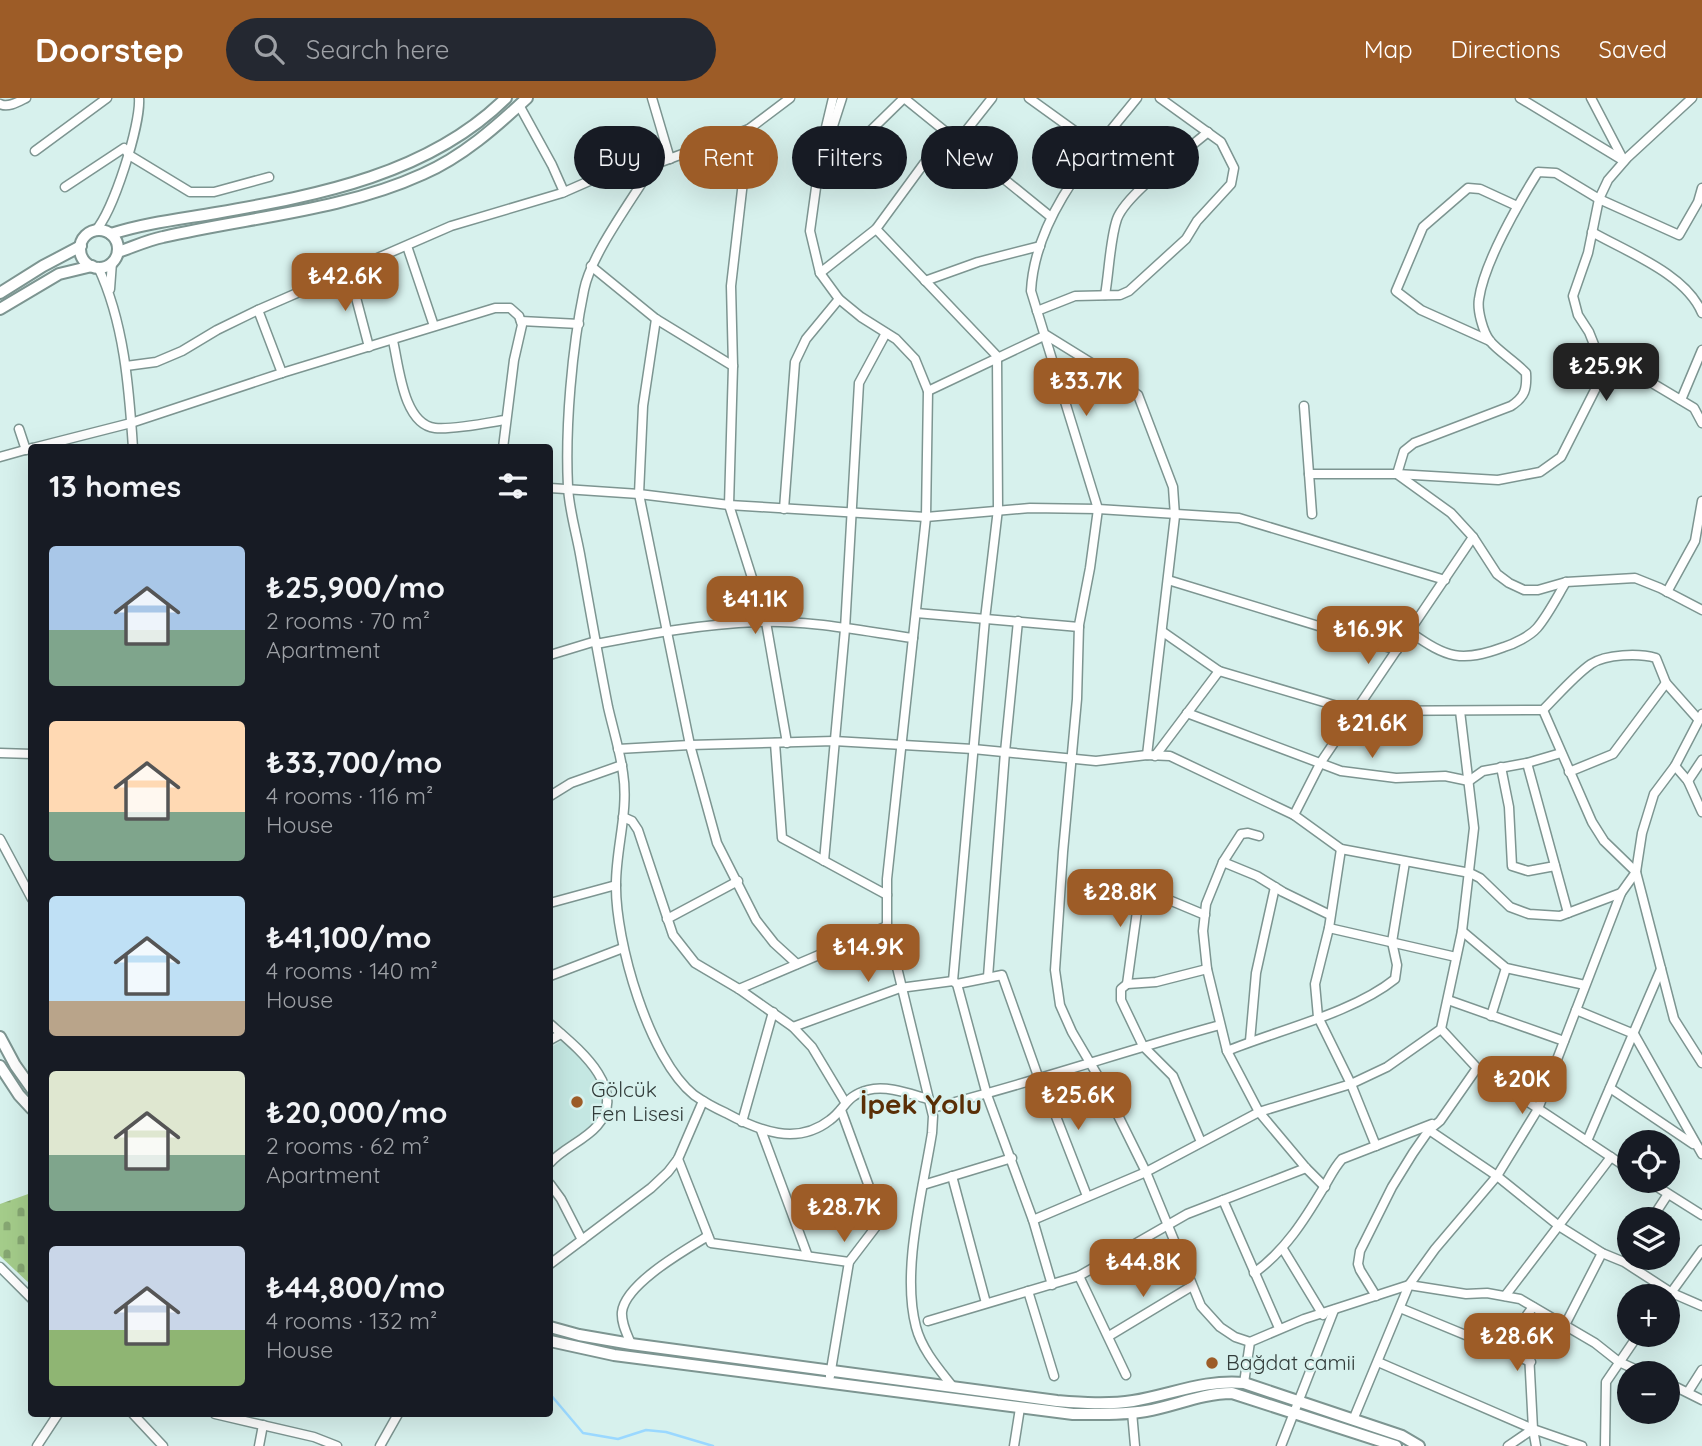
<!DOCTYPE html>
<html lang="en">
<head>
<meta charset="utf-8">
<style>
	:root { --surface:#171b24; --page:#242831; --text:#f1f3f6; --muted:#9ea1a6; --accent:#9d5c27 }
	body { margin:0; font-family:Quicksand,sans-serif; background:var(--page); color:var(--text); height:100vh; display:flex; flex-direction:column; font-size:26px; white-space:nowrap }
	* { box-sizing:border-box; margin:0 }
	p { font-size:23px; color:var(--muted) }
	.icon { flex:none; width:38px; height:38px; fill:none; stroke:currentColor; stroke-width:2; stroke-linecap:round; stroke-linejoin:round }
	.map { position:relative; flex:1; overflow:hidden }
	.drawer { position:absolute; left:28px; top:346px; width:525px; height:973px; display:flex; flex-direction:column; background:var(--surface); border-radius:7px; box-shadow:0 7px 28px #0002 }
	.drawer>* { flex:none }
	.hud { position:absolute; left:574px; top:28px; width:665px; height:63px; display:flex; gap:14px }
	.buttons { position:absolute; left:1617px; top:1032px; display:grid; gap:14px }
	.buttons a { display:grid; place-items:center; width:63px; height:63px; border-radius:50%; background:var(--surface); box-shadow:0 7px 28px #0002; font-size:35px }
	.price { position:absolute; translate:-50% -60px; padding:0 16px; border-radius:14px; background:var(--accent); color:#fff; font-size:23px; line-height:46px; filter:drop-shadow(0 2px 4px #0008) }
	.price::after { content:''; position:absolute; left:50%; top:42px; width:21px; height:16px; margin-left:-10px; background:inherit; clip-path:polygon(0 0,100% 0,50% 100%) }
	.price.active { background:#222; color:#fff }
	ul { padding:0; list-style:none }
	li { display:flex; align-items:center; gap:21px; height:175px; padding:0 21px }
	li span { display:grid; place-items:center; flex:none; width:196px; height:140px; border-radius:7px; color:#555 }
	li>.icon { margin-inline-start:auto }
	span .icon { width:84px; height:84px; fill:#fffc; stroke-width:1 }
	li b { font-size:30px }
	h2 { display:flex; justify-content:space-between; align-items:center; height:84px; padding:0 21px; font-size:30px }
	.pill { padding:0 24px; border-radius:32px; background:var(--surface); box-shadow:0 7px 28px #0002; font-size:24px; line-height:63px }
	.pill.active { background:var(--accent); color:#fff }
	header { display:flex; align-items:center; gap:42px; box-sizing:border-box; height:98px; padding:0 35px; background:var(--accent); color:#fff }
	header strong { font-size:33px }
	nav { display:flex; gap:38px; margin-inline-start:auto; font-size:24px }
	.search { width:490px; height:63px; background:var(--page); display:flex; align-items:center; gap:18px; box-sizing:border-box; padding:0 24px; border-radius:38px; color:var(--muted); font-size:26px }
	.map>svg:first-child { display:block }
</style>
</head>
<body>
<header>
<strong>Doorstep</strong>
<div class="search"><svg class="icon" aria-label="search" viewBox="0 0 24 24"><circle cx="10" cy="10" r="6"/><path d="M15 15l6 6"/></svg>Search here</div>
<nav><a>Map</a><a>Directions</a><a>Saved</a></nav>
</header>
<div class="map">
<svg width="1702" height="1348" viewBox="0 0 1702 1348">
	<defs>
		<pattern id="cemetery-stones" width="16" height="16" patternUnits="userSpaceOnUse" patternTransform="scale(1.75)"><rect width="16" height="16" fill="#a4cc8a"/><path d="M2 7V4a2 2 0 0 1 4 0v3zM10 15v-3a2 2 0 0 1 4 0v3z" fill="#86a772"/></pattern>
	</defs>
	<rect width="100%" height="100%" fill="#d7f1ed"/>
	<polygon fill="#c4e7e2" points="563,942 584,962 599,980 605,1000 602,1016 591,1030 550,1060 550,950"/>
	<polygon fill="url(#cemetery-stones)" points="31,1095 32,1095 31,1187 0,1158 0,1106"/>
	<g fill="none" stroke-linecap="round" stroke-linejoin="round">
		<polyline stroke="#9ad8ff" stroke-width="2.5" points="550,1296 583,1335 618,1341 646,1332 666,1334 713,1348"/>
		<g stroke="#7d9591" stroke-width="11">
			<g id="minor">
				<polyline points="652,0 670,61"/>
				<path d="M833,0L822,46L810,133L820,175L839,201L861,219L896,241L915,261L928,293L926,419L887,781V828L933,1018L932,1035C923,1092 901,1173 916,1229C922,1252 939,1271 953,1289"/>
				<polyline points="904,0 1051,119"/>
				<polyline points="1029,0 1097,49"/>
				<path d="M1137,0C1092,56 1035,118 1031,193L1098,411L1090,470L1079,527L1077,601L1063,754L1055,872L1060,907L1072,934L1102,985L1146,1074L1201,1208L1220,1229L1235,1239L1250,1244"/>
				<polyline points="1520,0 1624,63 1591,0"/>
				<path d="M0,6C8,10 18,4 26,0"/>
				<polyline points="519,7 552,67 564,94"/>
				<polyline points="749,31 731,188 733,268 729,407 766,524 787,645"/>
				<polyline points="958,43 992,0"/>
				<polyline points="35,53 107,0"/>
				<polyline points="825,53 842,0"/>
				<path d="M653,67C633,101 591,156 584,192C572,250 565,329 568,389C569,411 576,434 580,456C589,507 598,558 608,609C613,631 620,653 623,675C629,713 616,749 616,786C615,843 649,961 694,997C704,1004 715,1010 726,1015C759,1033 797,1048 830,1022C846,1010 845,998 868,992C887,987 910,996 928,1001"/>
				<polyline points="816,86 904,0"/>
				<polyline points="65,89 124,50 129,57 190,94 214,94 269,79"/>
				<path d="M1702,90L1698,104L1679,137L1599,101L1556,75L1538,74C1518,106 1484,165 1479,201C1477,212 1483,234 1490,243C1498,253 1516,264 1526,275C1527,291 1525,299 1511,308L1414,345L1404,353L1397,376L1451,415L1473,439L1497,476L1509,485L1524,492H1538L1566,484L1635,480L1660,490L1702,512"/>
				<polyline points="876,131 997,258 998,411 985,521 953,883 957,886 987,997 1033,1122 1052,1187"/>
				<path d="M95,133C113,115 141,26 139,0"/>
				<path d="M1592,134C1627,154 1686,176 1702,215"/>
				<polyline points="407,148 434,228"/>
				<polyline points="591,168 656,221 733,268"/>
				<path d="M98,169C124,224 129,289 133,350"/>
				<polyline points="349,173 369,249"/>
				<polyline points="820,175 876,131 947,34"/>
				<polyline points="925,183 978,164 1040,148"/>
				<polyline points="110,191 112,164"/>
				<path d="M1105,197C1109,175 1110,141 1117,121C1126,96 1186,53 1208,34"/>
				<polyline points="258,212 282,275"/>
				<polyline points="1037,213 1075,198 1120,197 1129,193 1186,141 1197,123 1231,86 1234,70 1221,44 1160,0"/>
				<polyline points="656,221 643,308 639,396 690,647 717,745 756,822 774,845 797,866"/>
				<polyline points="521,223 579,226"/>
				<path d="M393,243C399,268 403,326 435,330C452,332 487,325 505,322"/>
				<polyline points="1490,243 1421,212 1396,193 1423,129 1468,90 1480,91 1517,108"/>
				<polyline points="126,268 156,264 182,253 217,232 258,212 451,128 562,95 619,70 653,67 749,31 790,0"/>
				<polyline points="1601,269 1621,268 1632,273 1694,310 1702,325"/>
				<polyline points="928,293 1046,237 1109,276 1138,297 1173,389 1175,418 1147,657"/>
				<polyline points="1681,302 1702,252"/>
				<polyline points="1304,308 1312,416"/>
				<polyline points="19,331 26,352"/>
				<polyline points="33,350 131,325 282,275 495,210 510,210 519,218 522,227 514,262 503,350"/>
				<polyline points="0,359 32,350"/>
				<polyline points="1309,376 1397,376 1498,382 1540,374 1561,359 1600,282 1601,264 1589,234 1578,217 1573,198 1588,155 1599,101 1608,82 1628,59 1692,0"/>
				<polyline points="550,390 639,396 729,407 926,419 1030,410 1098,411 1239,420 1445,482"/>
				<polyline points="784,411 795,264 806,241 839,201"/>
				<polyline points="1168,482 1397,552"/>
				<polyline points="1667,494 1695,443 1702,403"/>
				<polyline points="916,515 1079,529"/>
				<path d="M1163,534L1219,573L1354,613L1543,612C1558,597 1574,578 1591,566C1606,556 1639,555 1656,560L1666,585L1698,621"/>
				<path d="M1410,534C1447,560 1461,565 1504,549C1514,546 1530,538 1537,530C1548,517 1557,499 1566,484"/>
				<path d="M596,546C649,536 702,526 757,524C808,522 862,533 913,540"/>
				<polyline points="550,557 596,543"/>
				<polyline points="1187,615 1341,673 1396,680 1445,678 1469,683 1483,673 1527,665 1561,655"/>
				<polyline points="1702,616 1675,668 1654,696 1642,735 1636,774 1674,921 1702,965"/>
				<polyline points="775,645 782,740 887,797"/>
				<polyline points="618,651 690,647 834,643 973,651 1096,663 1147,657 1170,658 1294,717 1341,751 1470,775 1480,780 1510,809 1529,816 1560,818 1621,795 1636,774 1604,743 1592,724 1543,612"/>
				<polyline points="0,655 32,656"/>
				<polyline points="1155,658 1219,573"/>
				<polyline points="1527,665 1568,815"/>
				<polyline points="1675,668 1688,683 1702,714"/>
				<polyline points="1501,669 1509,709 1512,768 1528,773 1555,768"/>
				<polyline points="1569,674 1613,656 1666,585"/>
				<polyline points="1688,683 1702,662"/>
				<polyline points="550,698 571,685 622,667"/>
				<polyline points="1294,717 1321,664 1473,439"/>
				<polyline points="623,719 632,723 638,732 673,837 695,865 739,891 793,929 812,949 845,1004"/>
				<polyline points="0,741 32,801"/>
				<polyline points="1341,751 1329,830 1315,886 1318,919 1351,986 1376,1048"/>
				<polyline points="824,763 845,531 859,285 886,235"/>
				<polyline points="1223,764 1241,736 1248,735 1259,738"/>
				<polyline points="550,805 616,787"/>
				<polyline points="667,821 738,783"/>
				<polyline points="1329,830 1456,859"/>
				<polyline points="1462,833 1506,870 1585,887"/>
				<polyline points="550,878 623,850"/>
				<polyline points="988,879 1005,654 1018,523"/>
				<polyline points="957,886 1002,877 1039,981"/>
				<polyline points="1127,886 1156,884 1207,871"/>
				<polyline points="739,891 887,828"/>
				<polyline points="1448,902 1564,943"/>
				<polyline points="1576,912 1634,936 1702,1056"/>
				<polyline points="1491,918 1506,870"/>
				<path d="M550,926C575,948 630,990 597,1028C584,1043 563,1050 550,1065"/>
				<polyline points="793,929 900,890 953,883"/>
				<polyline points="1441,931 1477,970 1629,1071"/>
				<polyline points="550,942 561,936"/>
				<polyline points="1250,943 1256,875 1275,789"/>
				<path d="M1227,953C1278,932 1353,915 1395,881L1397,867L1392,844L1405,764"/>
				<polyline points="1041,980 1087,1098"/>
				<polyline points="1610,990 1693,1046"/>
				<path d="M932,1010C1029,986 1123,953 1220,927"/>
				<polyline points="742,1024 773,914"/>
				<polyline points="761,1032 807,1156"/>
				<polyline points="1429,1032 1497,1078 1559,1128 1602,1155 1624,1164 1672,1195 1702,1208"/>
				<polyline points="1587,1043 1661,871"/>
				<polyline points="1201,1044 1173,978 1143,948 1121,902 1121,891 1127,886 1138,806 1143,796 1150,794 1205,817"/>
				<polyline points="678,1061 711,1145 849,1164"/>
				<polyline points="952,1078 986,1205"/>
				<polyline points="1648,1083 1702,1117"/>
				<polyline points="550,1086 561,1101 582,1142"/>
				<polyline points="923,1087 1012,1060"/>
				<polyline points="1325,1089 1306,1070 1259,1014 1227,953 1207,871 1203,833 1206,806 1223,764 1257,778 1283,794 1330,817"/>
				<polyline points="1223,1102 1279,1230"/>
				<polyline points="1033,1122 1146,1074 1259,1014 1351,986 1387,969 1441,931 1462,833 1474,730 1460,613"/>
				<polyline points="1651,1122 1668,1096"/>
				<polyline points="1283,1151 1323,1217"/>
				<polyline points="550,1166 651,1090 668,1074 678,1061 703,1003"/>
				<polyline points="0,1169 32,1201"/>
				<path d="M1254,1175C1285,1153 1305,1121 1324,1089C1330,1079 1334,1070 1342,1061L1432,1026"/>
				<polyline points="1079,1178 1126,1277"/>
				<polyline points="1028,1193 1054,1278"/>
				<polyline points="1376,1198 1360,1172 1358,1166 1360,1153 1392,1089 1413,1055 1429,1032 1440,1023 1477,970"/>
				<polyline points="1505,1198 1611,1059"/>
				<polyline points="1668,1199 1702,1152"/>
				<polyline points="1533,1209 1527,1217 1533,1331 1536,1348"/>
				<polyline points="1400,1210 1531,1264"/>
				<polyline points="928,1223 1079,1178 1187,1116 1306,1070"/>
				<polyline points="1565,1227 1602,1155"/>
				<polyline points="1109,1238 1192,1188"/>
				<path d="M631,1246C627,1236 621,1225 622,1214C625,1186 685,1152 708,1138"/>
				<polyline points="1378,1264 1533,1331"/>
				<polyline points="830,1278 849,1164 878,1126 879,1116 841,1012"/>
				<polyline points="1244,1285 1250,1244 1304,1221 1409,1187 1466,1196 1487,1195 1520,1201 1595,1245 1619,1264 1646,1276"/>
				<polyline points="1668,1285 1702,1302"/>
				<polyline points="1688,1294 1702,1272"/>
				<polyline points="1132,1314 1135,1348"/>
				<polyline points="133,1316 163,1348"/>
				<polyline points="215,1316 314,1339 337,1348"/>
				<polyline points="1353,1322 1409,1187 1435,1151 1497,1078 1538,1011 1621,795"/>
				<polyline points="37,1348 58,1316"/>
				<polyline points="259,1348 263,1327"/>
				<polyline points="380,1348 398,1316"/>
				<polyline points="1014,1348 1020,1310"/>
				<polyline points="1281,1348 1334,1212"/>
				<polyline points="1508,1348 1533,1331 1582,1348"/>
				<polyline points="1605,1348 1606,1284 1638,1237"/>
			</g>
		</g>
		<g stroke="#7d9591" stroke-width="14">
			<g id="major">
				<circle cx="99" cy="151" r="19"/>
				<path d="M111,136C145,125 181,121 216,115C319,97 429,76 506,0"/>
				<path d="M118,154C133,149 148,142 163,139C249,119 342,113 423,76C462,59 496,29 527,0"/>
				<polyline points="0,195 43,168 81,148"/>
				<polyline points="0,211 59,176 92,168"/>
				<polyline points="0,939 15,967 32,991"/>
				<polyline points="0,968 19,997 32,1011"/>
				<path d="M550,1229L579,1237L631,1246L1057,1303C1082,1305 1108,1307 1133,1303C1170,1297 1206,1281 1244,1285L1402,1338L1419,1348"/>
				<path d="M550,1243L614,1257L1073,1316C1097,1316 1122,1317 1146,1313C1175,1308 1202,1295 1232,1295L1396,1348"/>
			</g>
		</g>
		<use href="#minor" stroke="#fff" stroke-width="8"/>
		<use href="#major" stroke="#fff" stroke-width="10"/>
	</g>
	<g fill="#9d5c27" stroke="#d7f1ed" stroke-width="2.5">
		<circle cx="577" cy="1004" r="7"/>
		<circle cx="1212" cy="1265" r="7"/>
	</g>
	<g text-anchor="middle" stroke-width="5" stroke-linejoin="round" paint-order="stroke">
		<g font-size="21" fill="#323c3a" stroke="#d7f1ed" text-anchor="start">
			<text x="591" y="999">Gölcük<tspan x="591" dy="24">Fen Lisesi</tspan></text>
			<text x="1226" y="1272">Bağdat camii</text>
		</g>
		<g font-size="28" font-weight="bold" fill="#5a2f07" stroke="#d7f1ed">
			<text x="921" y="1016">İpek Yolu</text>
		</g>
	</g>
</svg>
<div class="buttons">
<a><svg class="icon" aria-label="locate" viewBox="0 0 24 24"><circle cx="12" cy="12" r="6"/><path d="M12 2v4M12 18v4M2 12h4M18 12h4"/></svg></a>
<a><svg class="icon" aria-label="layers" viewBox="0 0 24 24"><path d="M12 4l9 5-9 5-9-5zM3 14l9 5 9-5"/></svg></a>
<a>+</a>
<a>−</a>
</div>
<b class="price" style="left:345px;top:215px">₺42.6K</b>
<b class="price active" style="left:1606px;top:305px">₺25.9K</b>
<b class="price" style="left:1086px;top:320px">₺33.7K</b>
<b class="price" style="left:755px;top:538px">₺41.1K</b>
<b class="price" style="left:1368px;top:568px">₺16.9K</b>
<b class="price" style="left:1372px;top:662px">₺21.6K</b>
<b class="price" style="left:1120px;top:831px">₺28.8K</b>
<b class="price" style="left:868px;top:886px">₺14.9K</b>
<b class="price" style="left:1522px;top:1018px">₺20K</b>
<b class="price" style="left:1078px;top:1034px">₺25.6K</b>
<b class="price" style="left:844px;top:1146px">₺28.7K</b>
<b class="price" style="left:1143px;top:1201px">₺44.8K</b>
<b class="price" style="left:1517px;top:1275px">₺28.6K</b>
<div class="hud">
<a class="pill">Buy</a>
<a class="pill active">Rent</a>
<a class="pill">Filters</a>
<a class="pill">New</a>
<a class="pill">Apartment</a>
</div>
<section class="drawer">
<h2>13 homes<svg class="icon" aria-label="filters" viewBox="0 0 24 24"><path d="M4 7h16M4 17h16"/><circle cx="9" cy="7" r="2"/><circle cx="15" cy="17" r="2"/></svg></h2>
<ul>
<li><span style="background:linear-gradient(#a9c7e8 60%,#7fa58c 0)"><svg class="icon" aria-label="home" viewBox="0 0 24 24"><path d="M3 11l9-7 9 7M6 9v11h12V9"/></svg></span><div><b>₺25,900/mo</b><p>2 rooms · 70 m²</p><p>Apartment</p></div></li>
<li><span style="background:linear-gradient(#ffd9b3 65%,#7fa58c 0)"><svg class="icon" aria-label="home" viewBox="0 0 24 24"><path d="M3 11l9-7 9 7M6 9v11h12V9"/></svg></span><div><b>₺33,700/mo</b><p>4 rooms · 116 m²</p><p>House</p></div></li>
<li><span style="background:linear-gradient(#bfe0f5 75%,#b9a48a 0)"><svg class="icon" aria-label="home" viewBox="0 0 24 24"><path d="M3 11l9-7 9 7M6 9v11h12V9"/></svg></span><div><b>₺41,100/mo</b><p>4 rooms · 140 m²</p><p>House</p></div></li>
<li><span style="background:linear-gradient(#dfe7d0 60%,#7fa58c 0)"><svg class="icon" aria-label="home" viewBox="0 0 24 24"><path d="M3 11l9-7 9 7M6 9v11h12V9"/></svg></span><div><b>₺20,000/mo</b><p>2 rooms · 62 m²</p><p>Apartment</p></div></li>
<li><span style="background:linear-gradient(#c9d6e8 60%,#8fb573 0)"><svg class="icon" aria-label="home" viewBox="0 0 24 24"><path d="M3 11l9-7 9 7M6 9v11h12V9"/></svg></span><div><b>₺44,800/mo</b><p>4 rooms · 132 m²</p><p>House</p></div></li>
</ul>
</section>
</div>
</body>
</html>
